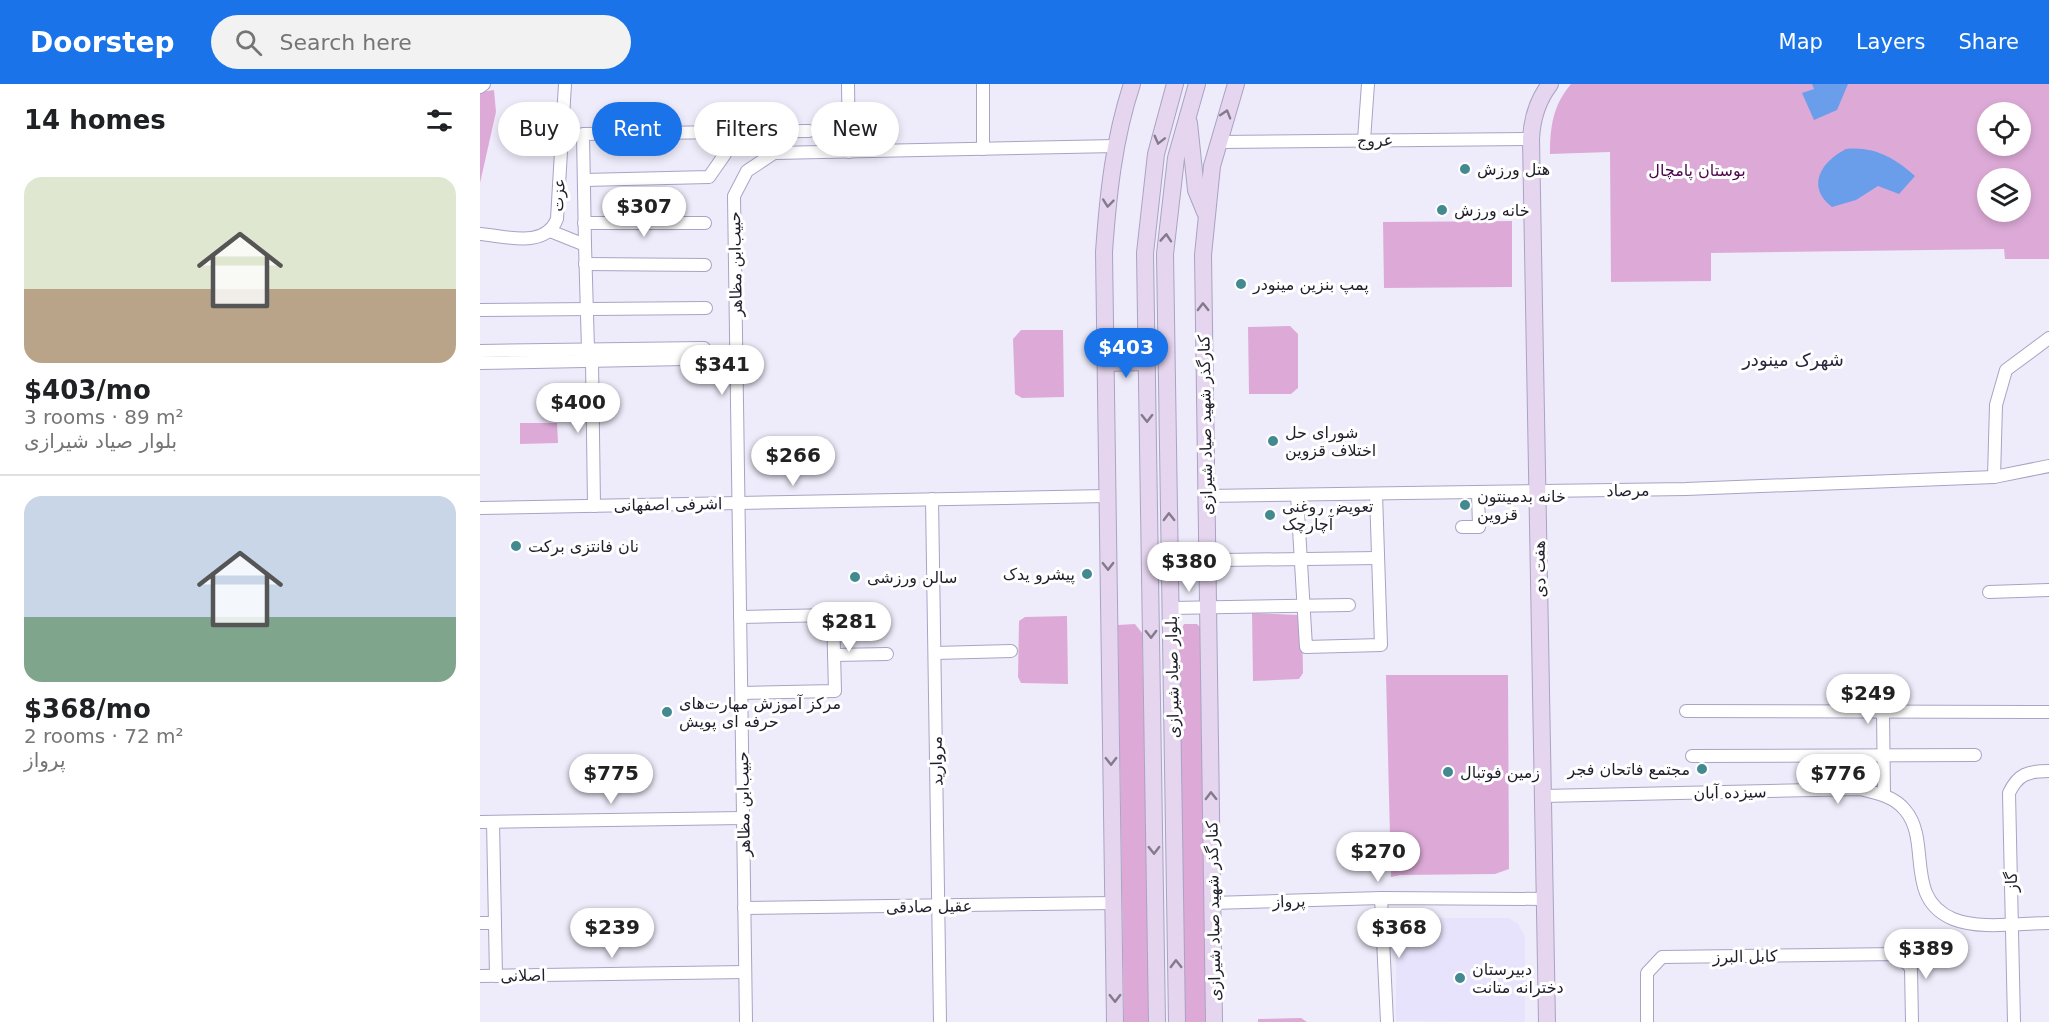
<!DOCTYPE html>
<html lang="en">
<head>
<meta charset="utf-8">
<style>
	:root { --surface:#fff; --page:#f2f2f2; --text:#202124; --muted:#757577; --line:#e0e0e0; --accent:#1a73e8 }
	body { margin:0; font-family:"DejaVu Sans","Noto Sans Arabic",sans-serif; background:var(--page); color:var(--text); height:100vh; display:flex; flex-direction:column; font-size:22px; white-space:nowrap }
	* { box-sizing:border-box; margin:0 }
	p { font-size:20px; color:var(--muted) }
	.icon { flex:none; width:33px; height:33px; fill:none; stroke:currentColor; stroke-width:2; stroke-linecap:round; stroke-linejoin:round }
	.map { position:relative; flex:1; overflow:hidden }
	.sheet { display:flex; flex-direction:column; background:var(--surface); width:480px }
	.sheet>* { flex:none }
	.guide { position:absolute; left:18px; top:18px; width:570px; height:54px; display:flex; gap:12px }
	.buttons { position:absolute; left:1497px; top:18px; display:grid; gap:12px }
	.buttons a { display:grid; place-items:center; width:54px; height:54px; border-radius:50%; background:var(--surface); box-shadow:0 3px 9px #0003; font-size:30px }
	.price { position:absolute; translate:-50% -51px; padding:0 14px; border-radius:21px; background:#fff; color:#222; font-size:20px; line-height:39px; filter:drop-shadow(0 2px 3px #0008) }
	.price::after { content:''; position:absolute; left:50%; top:36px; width:18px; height:14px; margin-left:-9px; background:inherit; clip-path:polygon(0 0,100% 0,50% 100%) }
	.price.selected { background:var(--accent); color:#fff }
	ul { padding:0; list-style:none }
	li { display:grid; align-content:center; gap:12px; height:318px; padding:0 24px }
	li+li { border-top:2px solid var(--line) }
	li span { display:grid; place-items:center; height:186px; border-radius:18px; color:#555 }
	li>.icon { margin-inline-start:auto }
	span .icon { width:108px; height:108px; fill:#fffc; stroke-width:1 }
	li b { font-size:26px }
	h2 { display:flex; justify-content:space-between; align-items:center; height:72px; padding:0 24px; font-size:26px }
	.tag { padding:0 21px; border-radius:27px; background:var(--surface); box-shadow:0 3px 9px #0003; font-size:21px; line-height:54px }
	.tag.selected { background:var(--accent); color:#fff }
	header { display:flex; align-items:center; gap:36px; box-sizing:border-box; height:84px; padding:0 30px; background:var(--accent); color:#fff }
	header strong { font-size:28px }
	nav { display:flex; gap:33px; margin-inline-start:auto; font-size:21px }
	.search { width:420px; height:54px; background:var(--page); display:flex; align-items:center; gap:15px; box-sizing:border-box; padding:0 21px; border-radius:33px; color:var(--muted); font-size:22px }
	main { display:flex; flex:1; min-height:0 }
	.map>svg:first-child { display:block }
</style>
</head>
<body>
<header>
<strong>Doorstep</strong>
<div class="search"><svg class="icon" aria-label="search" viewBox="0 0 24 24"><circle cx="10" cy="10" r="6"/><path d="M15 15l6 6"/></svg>Search here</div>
<nav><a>Map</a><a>Layers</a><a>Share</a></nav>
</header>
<main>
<section class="sheet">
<h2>14 homes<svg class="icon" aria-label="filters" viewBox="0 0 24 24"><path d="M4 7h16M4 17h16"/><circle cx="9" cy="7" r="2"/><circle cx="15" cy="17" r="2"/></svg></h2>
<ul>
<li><span style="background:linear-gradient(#dfe7d0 60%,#b9a48a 0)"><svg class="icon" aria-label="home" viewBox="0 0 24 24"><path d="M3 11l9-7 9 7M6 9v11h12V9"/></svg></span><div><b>$403/mo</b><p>3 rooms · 89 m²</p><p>بلوار صیاد شیرازی</p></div></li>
<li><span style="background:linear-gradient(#c9d6e8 65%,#7fa58c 0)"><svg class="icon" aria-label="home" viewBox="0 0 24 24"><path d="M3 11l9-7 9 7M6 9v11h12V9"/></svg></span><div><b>$368/mo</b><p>2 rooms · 72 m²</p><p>پرواز</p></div></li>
</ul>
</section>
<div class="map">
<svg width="1569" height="938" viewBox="0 0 1569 938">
	<rect width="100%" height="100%" fill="#eeecfa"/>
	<polygon fill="#e7e3fc" points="916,834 1029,834 1038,840 1045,852 1045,938 916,937"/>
	<g fill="#ddaad7" fill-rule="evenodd">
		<path d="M1091,0H1569V175H1525L1524,165L1231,169V197L1131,198L1130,68L1070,70C1070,43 1073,21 1091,0ZM1508,28H1540V62H1508ZM1508,94H1540V128H1508Z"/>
		<polygon points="14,6 16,28 0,99 0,8"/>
		<polygon points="1032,137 1032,203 904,204 903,138"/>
		<polygon points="810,242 818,250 818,304 811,310 769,310 768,243"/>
		<polygon points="541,246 583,246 584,313 542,314 535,310 533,255"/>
		<polygon points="40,339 77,339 78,359 40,360"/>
		<polygon points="772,529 818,531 822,537 823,589 819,595 773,597"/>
		<polygon points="587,532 588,600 541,599 538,593 539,537 545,533"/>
		<polygon points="655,540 662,549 670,938 644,938 638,541"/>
		<polygon points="704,540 717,540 721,544 728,938 703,938 697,555"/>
		<polygon points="906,591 1028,591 1029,785 1015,790 920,791 911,793"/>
		<polygon points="821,934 827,938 778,938 778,935"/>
	</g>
	<g fill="#6a9eeb">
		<polygon points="1332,0 1368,0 1357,26 1334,36 1322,9 1334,5"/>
		<path d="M1366,65C1394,62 1415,74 1435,92L1419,110L1398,102L1376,116L1352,123C1325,102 1342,77 1366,65Z"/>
	</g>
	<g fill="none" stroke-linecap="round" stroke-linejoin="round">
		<g stroke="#a9a3c4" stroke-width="14">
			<g id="street">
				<polyline points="368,0 369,68"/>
				<polyline points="503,0 503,65"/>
				<polyline points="0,3 4,0"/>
				<polyline points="884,56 888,0"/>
				<polyline points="738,58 1051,55"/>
				<polyline points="104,96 229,93 245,70 253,48"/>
				<polyline points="104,139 225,139"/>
				<polyline points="70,147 105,161 103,50 329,47"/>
				<path d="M0,150C26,152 65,165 77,135L85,0"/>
				<polyline points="105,161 108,265"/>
				<polyline points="105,180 225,181"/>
				<polyline points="0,226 226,224"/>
				<polyline points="0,267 224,264"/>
				<polyline points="112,277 114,422"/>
				<polyline points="0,279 257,274"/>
				<polyline points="1514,393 1516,321 1526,286 1569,254"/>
				<polyline points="817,411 826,563 901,561 896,410"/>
				<polyline points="726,412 1206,405 1514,393 1569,382"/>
				<polyline points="452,415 460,938"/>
				<polyline points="0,424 627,412"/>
				<polyline points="982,443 999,443 998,409"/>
				<polyline points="743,476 898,474"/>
				<polyline points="1509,508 1569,506"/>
				<polyline points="691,524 869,521"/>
				<polyline points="260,533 353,531 355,607 262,609"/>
				<polyline points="455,569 531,567"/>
				<polyline points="354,571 407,570"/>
				<polyline points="1403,626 1404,711"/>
				<polyline points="1206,627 1569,628"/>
				<polyline points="1212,672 1495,671"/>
				<path d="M1063,712L1380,705C1396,709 1414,712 1425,726C1452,757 1423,814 1473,835C1500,846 1540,839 1569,839"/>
				<polyline points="0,738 263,734"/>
				<polyline points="13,738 16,892"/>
				<polyline points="901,814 907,938"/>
				<polyline points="732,819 901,814 1065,815"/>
				<polyline points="264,824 634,819"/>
				<polyline points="0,839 15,839"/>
				<polyline points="0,892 265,888"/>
				<polyline points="266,938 254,112 267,87 294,69 636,62"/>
				<polyline points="1167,938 1167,889 1182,873 1418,870 1431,884 1432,938"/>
				<path d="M1534,938L1529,709C1538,690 1548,687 1569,687"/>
			</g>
		</g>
		<g stroke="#a9a3c4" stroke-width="18">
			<g id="secondary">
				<polyline points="709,39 716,106 725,128"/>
				<polyline points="626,279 666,278"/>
				<path d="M635,938L624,168C628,111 634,54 652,0"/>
				<polyline points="677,938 665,169 676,70 695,0"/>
				<polyline points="697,938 685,170 696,74 717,0"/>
				<polyline points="734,938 723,171 732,82 756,0"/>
				<path d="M1067,938L1051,55C1052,34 1057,17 1070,0"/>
			</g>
		</g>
		<use href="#street" stroke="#fff" stroke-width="12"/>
		<use href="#secondary" stroke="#e5d5ee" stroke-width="16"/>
	</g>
	<defs><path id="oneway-chevron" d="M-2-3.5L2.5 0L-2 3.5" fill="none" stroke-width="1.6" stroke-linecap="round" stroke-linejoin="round" transform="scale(1.5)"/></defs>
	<g stroke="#837a8c">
		<use href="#oneway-chevron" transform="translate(746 30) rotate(-73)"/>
		<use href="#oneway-chevron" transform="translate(679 56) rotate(104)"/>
		<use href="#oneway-chevron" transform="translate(628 119) rotate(96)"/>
		<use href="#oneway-chevron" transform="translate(686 154) rotate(-86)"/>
		<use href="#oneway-chevron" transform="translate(723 223) rotate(-91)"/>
		<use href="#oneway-chevron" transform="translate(667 334) rotate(89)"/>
		<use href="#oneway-chevron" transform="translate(689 433) rotate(-91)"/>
		<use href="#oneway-chevron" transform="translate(628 482) rotate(89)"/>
		<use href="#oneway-chevron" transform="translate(671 550) rotate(89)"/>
		<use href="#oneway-chevron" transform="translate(631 677) rotate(89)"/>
		<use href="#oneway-chevron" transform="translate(731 712) rotate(-91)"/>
		<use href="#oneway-chevron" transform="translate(674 766) rotate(89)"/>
		<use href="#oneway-chevron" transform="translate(696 880) rotate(-91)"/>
		<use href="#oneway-chevron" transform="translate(635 914) rotate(89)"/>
	</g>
	<g fill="#428990" stroke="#fff" stroke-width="2">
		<circle cx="985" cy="85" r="6"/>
		<circle cx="962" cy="126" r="6"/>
		<circle cx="761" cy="200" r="6"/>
		<circle cx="793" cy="357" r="6"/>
		<circle cx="985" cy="421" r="6"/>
		<circle cx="790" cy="431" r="6"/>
		<circle cx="36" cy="462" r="6"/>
		<circle cx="607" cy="490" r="6"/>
		<circle cx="375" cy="493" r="6"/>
		<circle cx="187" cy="628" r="6"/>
		<circle cx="1222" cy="685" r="6"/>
		<circle cx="968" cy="688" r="6"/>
		<circle cx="980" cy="894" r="6"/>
	</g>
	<g text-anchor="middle" stroke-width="6" stroke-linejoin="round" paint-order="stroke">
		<g font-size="16" fill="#211e2b" stroke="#fff">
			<text transform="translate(895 56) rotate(-1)" y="6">عروج</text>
			<text transform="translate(78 111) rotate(-86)" y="6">عزت</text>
			<text transform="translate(255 180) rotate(-91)" y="6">حبیب‌ابن مظاهر</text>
			<text transform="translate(725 341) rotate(-91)" y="6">کنارگذر شهید صیاد شیرازی</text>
			<text transform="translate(1148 406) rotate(-1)" y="6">مرصاد</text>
			<text transform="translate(188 420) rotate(-1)" y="6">اشرفی اصفهانی</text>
			<text transform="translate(1059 485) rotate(-91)" y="6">هفت دی</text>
			<text transform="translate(692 593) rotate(-91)" y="6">بلوار صیاد شیرازی</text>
			<text transform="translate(456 677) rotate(-91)" y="6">مروارید</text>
			<text transform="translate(1250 708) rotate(-1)" y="6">سیزده آبان</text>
			<text transform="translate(263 720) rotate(-91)" y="6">حبیب‌ابن مظاهر</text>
			<text transform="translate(1531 798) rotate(-91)" y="6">گاز</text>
			<text transform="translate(809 817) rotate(-2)" y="6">پرواز</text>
			<text transform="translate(449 822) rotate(-1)" y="6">عقیل صادقی</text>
			<text transform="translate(733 827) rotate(-91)" y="6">کنارگذر شهید صیاد شیرازی</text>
			<text transform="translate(1265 872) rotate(-1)" y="6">کابل البرز</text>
			<text transform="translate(43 891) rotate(-1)" y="6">اصلانی</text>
		</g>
		<g font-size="16" fill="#211e2b" stroke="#fff" text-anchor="start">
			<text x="997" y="91">هتل ورزش</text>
			<text x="974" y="132">خانه ورزش</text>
			<text x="773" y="206">پمپ بنزین مینودر</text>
			<text x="805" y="354">شورای حل<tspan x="805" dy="18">اختلاف قزوین</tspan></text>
			<text x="997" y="418">خانه بدمینتون<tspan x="997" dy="18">قزوین</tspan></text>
			<text x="802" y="428">تعویض روغنی<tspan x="802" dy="18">آچارچک</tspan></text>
			<text x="48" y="468">نان فانتزی برکت</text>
			<text x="595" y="496" text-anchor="end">پیشرو یدک</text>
			<text x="387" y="499">سالن ورزشی</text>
			<text x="199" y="625">مرکز آموزش مهارت‌های<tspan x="199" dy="18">حرفه ای پویش</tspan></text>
			<text x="1210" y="691" text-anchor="end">مجتمع فاتحان فجر</text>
			<text x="980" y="694">زمین فوتبال</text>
			<text x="992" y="891">دبیرستان<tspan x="992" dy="18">دخترانه متانت</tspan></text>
		</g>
		<g font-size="16" fill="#4d074a" stroke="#fff">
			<text x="1217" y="92">بوستان پامچال</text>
		</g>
		<g font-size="18" fill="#2b2540" stroke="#fff">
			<text x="1313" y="282">شهرک مینودر</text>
		</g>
	</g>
</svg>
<div class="buttons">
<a><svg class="icon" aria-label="locate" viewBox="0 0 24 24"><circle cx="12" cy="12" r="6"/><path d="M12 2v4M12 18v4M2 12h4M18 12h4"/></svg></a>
<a><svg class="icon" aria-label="layers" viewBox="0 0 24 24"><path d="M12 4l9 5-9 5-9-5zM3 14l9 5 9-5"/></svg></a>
</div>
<b class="price" style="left:164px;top:154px">$307</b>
<b class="price selected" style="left:646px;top:295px">$403</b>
<b class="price" style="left:242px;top:312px">$341</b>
<b class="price" style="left:98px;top:350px">$400</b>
<b class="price" style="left:313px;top:403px">$266</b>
<b class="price" style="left:709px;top:509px">$380</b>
<b class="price" style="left:369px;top:569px">$281</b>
<b class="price" style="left:1388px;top:641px">$249</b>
<b class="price" style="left:131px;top:721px">$775</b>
<b class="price" style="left:1358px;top:721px">$776</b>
<b class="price" style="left:898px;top:799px">$270</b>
<b class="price" style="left:132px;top:875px">$239</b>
<b class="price" style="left:919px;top:875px">$368</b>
<b class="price" style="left:1446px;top:896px">$389</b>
<div class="guide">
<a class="tag">Buy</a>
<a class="tag selected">Rent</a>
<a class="tag">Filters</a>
<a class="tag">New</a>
</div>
</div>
</main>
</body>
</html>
